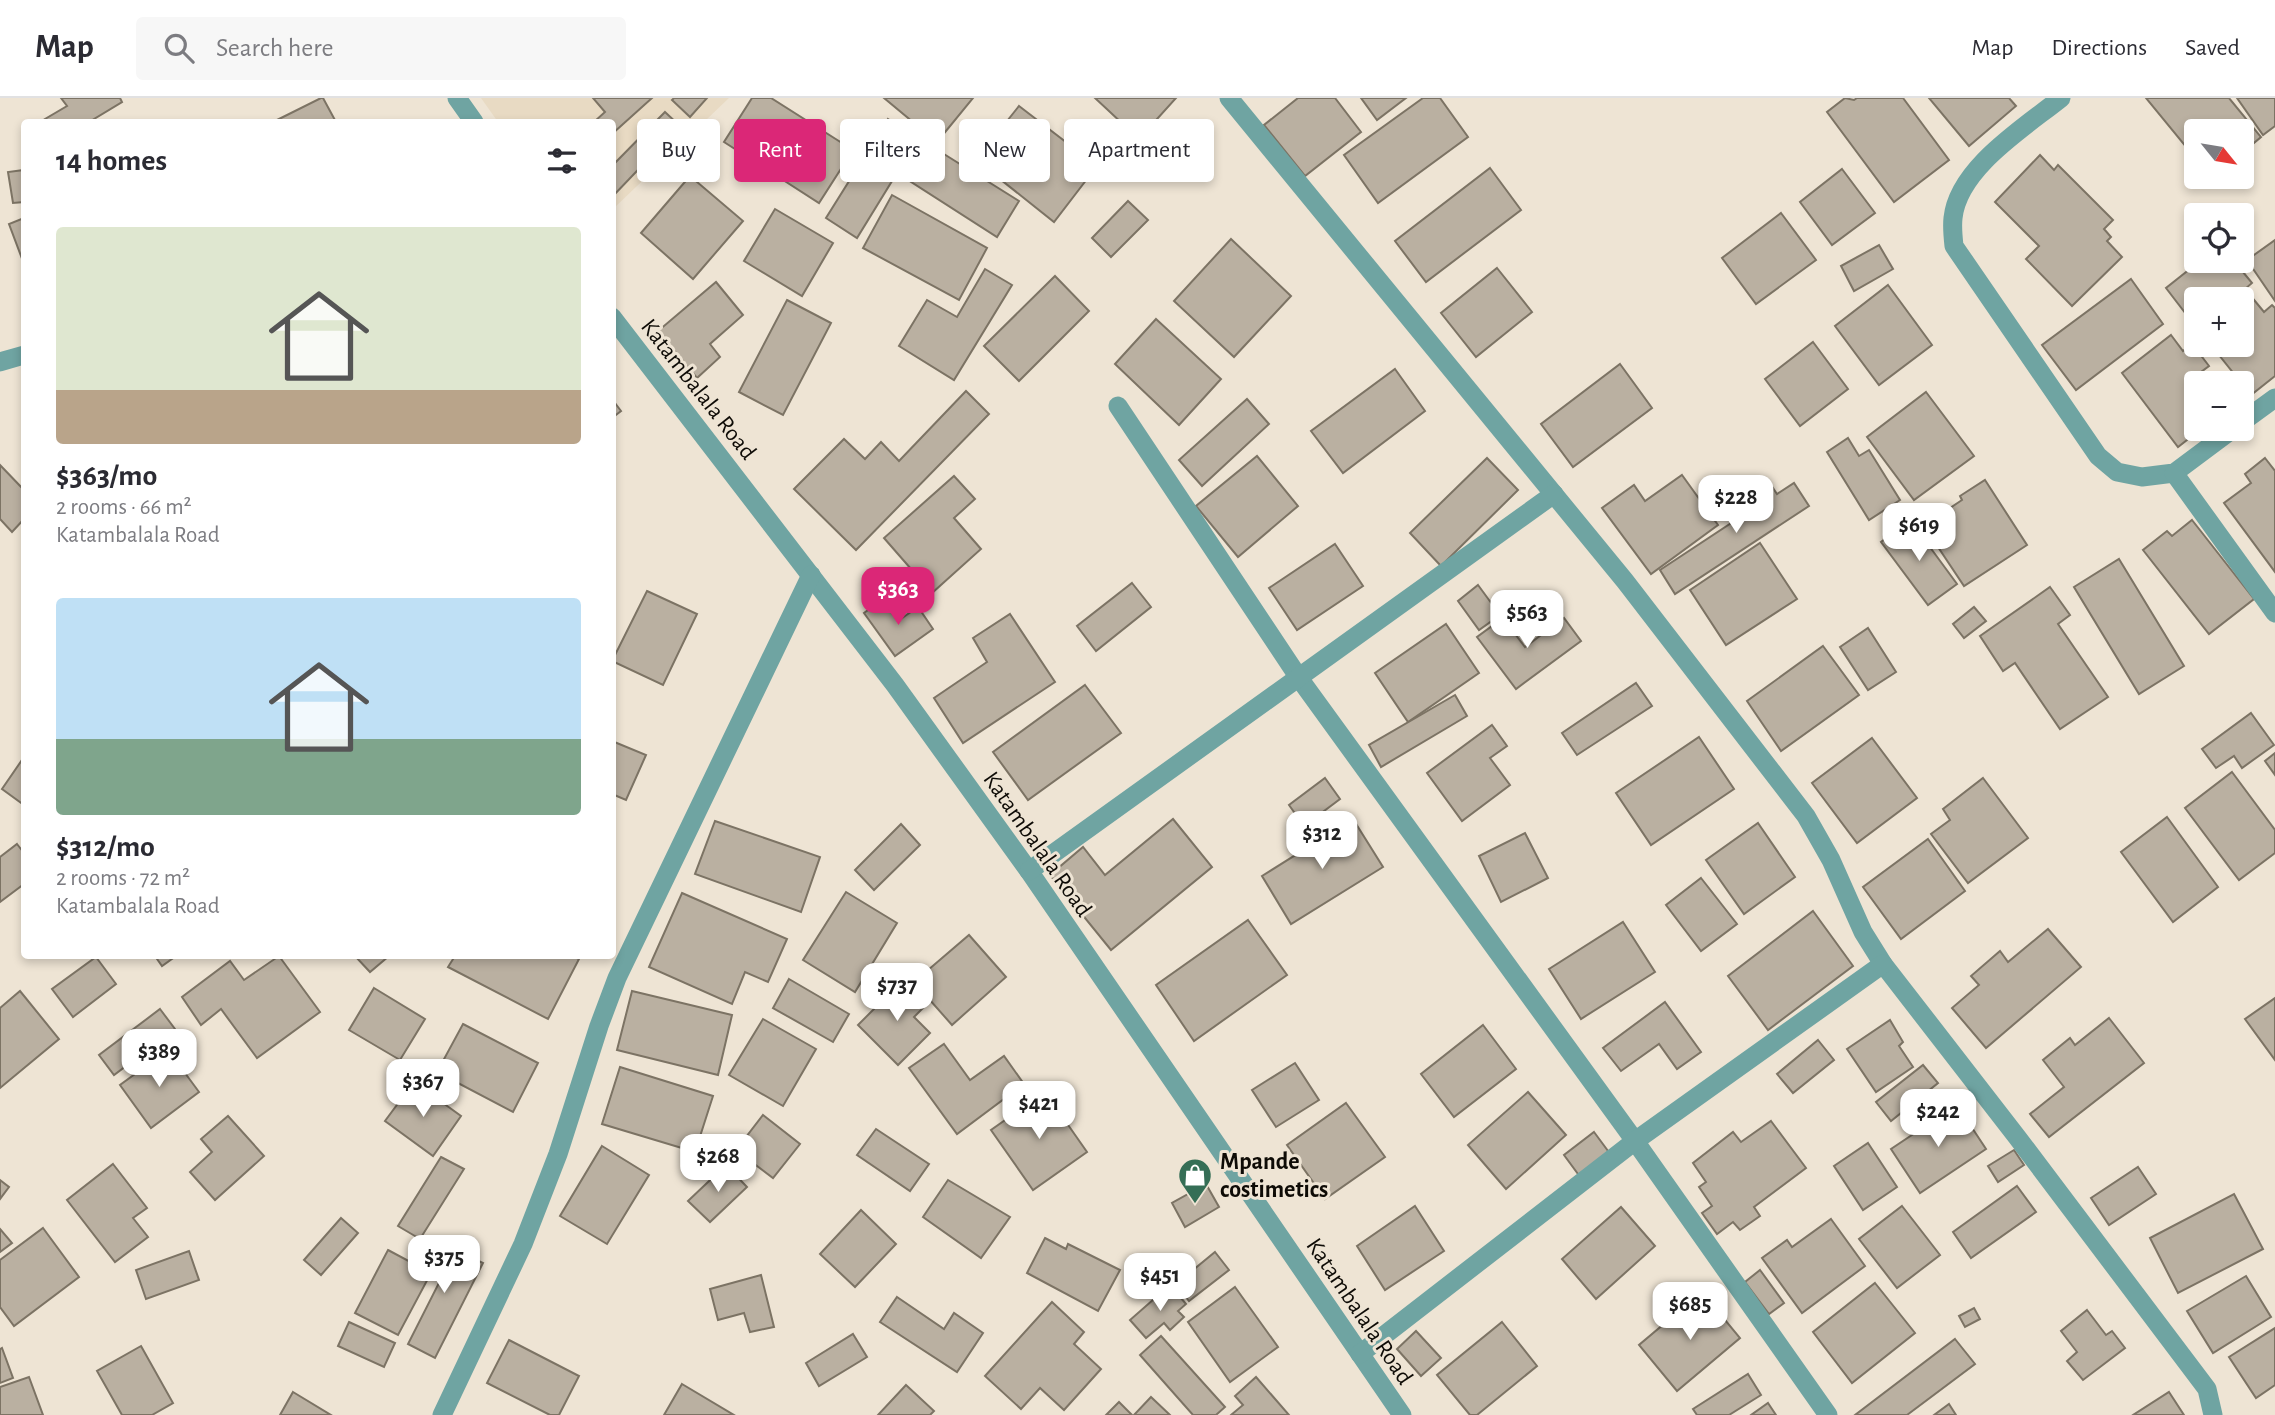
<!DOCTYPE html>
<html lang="en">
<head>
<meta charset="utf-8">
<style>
	:root { --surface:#fff; --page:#f7f7f7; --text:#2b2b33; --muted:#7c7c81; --line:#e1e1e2; --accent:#db2777 }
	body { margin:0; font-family:"Alegreya Sans",sans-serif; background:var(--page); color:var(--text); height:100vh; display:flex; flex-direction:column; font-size:26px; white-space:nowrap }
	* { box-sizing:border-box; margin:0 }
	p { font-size:23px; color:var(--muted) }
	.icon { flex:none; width:38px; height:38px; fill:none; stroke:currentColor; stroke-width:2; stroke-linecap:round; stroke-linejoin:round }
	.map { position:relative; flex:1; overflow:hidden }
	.details { position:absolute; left:21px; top:21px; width:595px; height:840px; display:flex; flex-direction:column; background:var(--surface); border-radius:7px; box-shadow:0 4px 10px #0003 }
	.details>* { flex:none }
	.guide { position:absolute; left:637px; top:21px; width:665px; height:63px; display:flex; gap:14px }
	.needle { width:46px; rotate:120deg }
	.buttons { position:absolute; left:2184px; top:21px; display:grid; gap:14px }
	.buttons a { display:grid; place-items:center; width:70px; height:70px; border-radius:7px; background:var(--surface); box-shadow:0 4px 10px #0003; font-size:35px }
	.price { position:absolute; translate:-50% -60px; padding:0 16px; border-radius:14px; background:#fff; color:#222; font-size:23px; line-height:46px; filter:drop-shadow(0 2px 4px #0008) }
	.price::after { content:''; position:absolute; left:50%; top:42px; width:21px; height:16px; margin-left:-10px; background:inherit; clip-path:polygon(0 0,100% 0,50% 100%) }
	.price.selected { background:var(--accent); color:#fff }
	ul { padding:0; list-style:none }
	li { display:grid; align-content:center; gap:14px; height:371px; padding:0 35px }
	li span { display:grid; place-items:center; height:217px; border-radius:7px; color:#555 }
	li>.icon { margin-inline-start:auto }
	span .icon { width:126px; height:126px; fill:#fffc; stroke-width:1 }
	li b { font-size:30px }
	h2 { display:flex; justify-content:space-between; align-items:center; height:84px; padding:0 35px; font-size:30px }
	.pill { padding:0 24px; border-radius:7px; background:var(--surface); box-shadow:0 4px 10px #0003; font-size:24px; line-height:63px }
	.pill.selected { background:var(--accent); color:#fff }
	header { display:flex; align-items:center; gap:42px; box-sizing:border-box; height:98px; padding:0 35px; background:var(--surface); border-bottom:2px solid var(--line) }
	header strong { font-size:33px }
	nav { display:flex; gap:38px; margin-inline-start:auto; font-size:24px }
	.search { width:490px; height:63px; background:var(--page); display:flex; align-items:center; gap:18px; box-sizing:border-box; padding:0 24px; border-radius:7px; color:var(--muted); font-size:26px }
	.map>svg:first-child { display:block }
</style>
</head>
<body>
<header>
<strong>Map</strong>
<div class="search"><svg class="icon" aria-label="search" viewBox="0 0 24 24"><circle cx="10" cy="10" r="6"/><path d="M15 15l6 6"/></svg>Search here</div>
<nav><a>Map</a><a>Directions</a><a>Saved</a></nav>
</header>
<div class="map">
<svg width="2275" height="1317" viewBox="0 0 2275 1317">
	<rect width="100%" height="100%" fill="#eee4d4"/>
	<polygon fill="#e8dac3" points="481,0 729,0 613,111 612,24 498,24"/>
	<g fill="#bab0a1" stroke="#7c7364" stroke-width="2">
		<polygon points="61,0 120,0 122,4 89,24 40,24 67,8"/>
		<polygon points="321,0 323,0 336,24 273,24"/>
		<polygon points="593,0 652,0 612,36 612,24 594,24 605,14"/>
		<polygon points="674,0 707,0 690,19 672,2"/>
		<polygon points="752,0 771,0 853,52 819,105 724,44"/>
		<polygon points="884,0 973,0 937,44"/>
		<polygon points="1095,0 1176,0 1139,41"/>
		<polygon points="1298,0 1335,0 1361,34 1305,78 1264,27"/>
		<polygon points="1361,0 1406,0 1377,22"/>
		<polygon points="1423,0 1440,0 1468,39 1378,105 1344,57"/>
		<polygon points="1845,0 1854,2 1857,0 1903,0 1949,62 1894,104 1827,14"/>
		<polygon points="1929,0 2009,0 2016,8 1969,48"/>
		<polygon points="2146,0 2229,0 2261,39 2242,55 2242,33 2196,33 2196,61"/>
		<polygon points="2237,0 2275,0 2275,28 2263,37"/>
		<polygon points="1019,8 1097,68 1054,124 976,62"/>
		<polygon points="665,14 680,28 612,99 612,68"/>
		<polygon points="888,21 1019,103 997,139 897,75 857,140 826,120"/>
		<polygon points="2040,57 2054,72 2058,67 2113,122 2104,131 2111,139 2107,143 2122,159 2072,208 2026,161 2039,148 1995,104"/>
		<polygon points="1490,70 1521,112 1426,184 1395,143"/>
		<polygon points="1842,71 1875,115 1832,147 1800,104"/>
		<polygon points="24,72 24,104 13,105 8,74"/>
		<polygon points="690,78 743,123 693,181 641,135"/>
		<polygon points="892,97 987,150 959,202 863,150"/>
		<polygon points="1128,103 1148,122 1111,159 1092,140"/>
		<polygon points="775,111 833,145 802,198 744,163"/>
		<polygon points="1781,115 1816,162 1756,206 1722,160"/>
		<polygon points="24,120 24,166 9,126"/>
		<polygon points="1231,141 1291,198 1234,259 1174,203"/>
		<polygon points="2275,142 2275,203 2247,162"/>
		<polygon points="1879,147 1893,171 1854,193 1841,168"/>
		<polygon points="2200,163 2234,163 2252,185 2245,191 2264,214 2272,207 2275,210 2275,278 2251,297 2211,247 2242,247 2242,201 2196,201 2196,229 2166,190"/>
		<polygon points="1497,170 1532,214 1476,259 1441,215"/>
		<polygon points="985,171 1012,187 954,282 899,248 927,202 957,219"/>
		<polygon points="1055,178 1089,213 1019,283 984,248"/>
		<polygon points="2131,181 2163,226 2076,292 2042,247"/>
		<polygon points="716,184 743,217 710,246 720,259 697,280 658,233"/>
		<polygon points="1888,187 1932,247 1879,287 1835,228"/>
		<polygon points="787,202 831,225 783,317 739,294"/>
		<polygon points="1156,221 1221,281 1179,327 1115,266"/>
		<polygon points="2171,237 2183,253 2192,246 2209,268 2197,277 2203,285 2196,285 2196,331 2201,331 2178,349 2122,275"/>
		<polygon points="1813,244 1848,291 1800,328 1765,281"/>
		<polygon points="1620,266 1652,310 1573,369 1541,326"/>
		<polygon points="1395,271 1425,313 1343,375 1311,333"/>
		<polygon points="966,293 989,316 856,452 794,391 844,341 865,361 881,344 899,363"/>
		<polygon points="1926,294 1974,358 1914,402 1867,339"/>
		<polygon points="612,301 621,313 612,320"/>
		<polygon points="1247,301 1269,326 1202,388 1179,362"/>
		<polygon points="1848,340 1859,358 1869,352 1900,402 1869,422 1827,354"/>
		<polygon points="1257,358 1298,408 1238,459 1196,408"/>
		<polygon points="1487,360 1518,392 1441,468 1410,435"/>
		<polygon points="2265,360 2275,373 2275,474 2224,405 2251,385 2245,376"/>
		<polygon points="0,367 24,392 24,421 12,434 0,421"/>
		<polygon points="1682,377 1718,427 1651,476 1602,410 1634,387 1645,403"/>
		<polygon points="954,378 975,401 954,420 981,451 932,495 884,440"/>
		<polygon points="1985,382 2027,447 1964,488 1928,434 1951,418 1947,412 1962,402 1960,398"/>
		<polygon points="1769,384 1777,396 1794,385 1809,408 1675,496 1660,472 1754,410 1746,399"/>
		<polygon points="1910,422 1957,486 1928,507 1881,444"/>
		<polygon points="2192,422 2254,501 2209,536 2143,452 2167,433 2172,438"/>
		<polygon points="1760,445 1797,501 1726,547 1690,492"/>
		<polygon points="1335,446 1363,488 1297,532 1269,490"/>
		<polygon points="2119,461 2184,568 2139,596 2074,489"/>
		<polygon points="1132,485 1151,509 1096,553 1077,528"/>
		<polygon points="1478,487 1500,517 1479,532 1458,503"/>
		<polygon points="2050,489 2070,517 2058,526 2108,599 2060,631 2015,565 2003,573 1980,538"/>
		<polygon points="647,493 697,516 663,587 612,563"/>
		<polygon points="882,502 898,523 918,509 933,531 895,558 864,515"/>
		<polygon points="1974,509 1986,523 1964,540 1953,526"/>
		<polygon points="1010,516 1055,584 963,645 934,600 987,564 973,540"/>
		<polygon points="1503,520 1525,549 1564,520 1581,543 1516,591 1477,539"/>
		<polygon points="1446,526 1479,575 1408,624 1375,575"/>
		<polygon points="1868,530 1896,574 1868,592 1840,549"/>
		<polygon points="1823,548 1859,597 1781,653 1747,603"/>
		<polygon points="1636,585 1652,608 1577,657 1562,635"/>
		<polygon points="1085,587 1121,635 1028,702 993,654"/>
		<polygon points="1455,597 1467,618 1381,669 1369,647"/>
		<polygon points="2251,615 2274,647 2242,670 2234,658 2216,670 2202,651"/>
		<polygon points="1492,627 1507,648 1490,660 1510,687 1462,723 1427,675"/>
		<polygon points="1699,639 1734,691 1651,747 1616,695"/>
		<polygon points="1872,640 1917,700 1857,745 1812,685"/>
		<polygon points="612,643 646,657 626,702 612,696"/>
		<polygon points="2275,655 2275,677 2265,663"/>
		<polygon points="24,659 24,707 2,691"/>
		<polygon points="2232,674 2275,732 2275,755 2239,782 2185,710"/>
		<polygon points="1325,680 1340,701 1304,728 1289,707"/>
		<polygon points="1983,680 2028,740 1968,785 1931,736 1950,722 1943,711"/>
		<polygon points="2167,719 2218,789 2173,824 2121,754"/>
		<polygon points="1173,721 1212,769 1111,852 1050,777 1083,749 1105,777"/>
		<polygon points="1353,721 1383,769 1291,826 1262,778"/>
		<polygon points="715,723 820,759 801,814 695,776"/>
		<polygon points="1758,725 1795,779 1744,816 1706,762"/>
		<polygon points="901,726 920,747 874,792 855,772"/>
		<polygon points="1525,735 1548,780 1501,804 1479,758"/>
		<polygon points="1928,741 1965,793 1901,841 1863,789"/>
		<polygon points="17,746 24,755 24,786 0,804 0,759"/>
		<polygon points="1701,780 1737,826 1701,853 1666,807"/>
		<polygon points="846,794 897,825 855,894 803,862"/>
		<polygon points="682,795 787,841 768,884 745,874 732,906 649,869"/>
		<polygon points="1813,813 1853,868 1768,932 1728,878"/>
		<polygon points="1248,822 1287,877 1194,943 1156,887"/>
		<polygon points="1623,824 1655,874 1581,921 1549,871"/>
		<polygon points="2048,831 2081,869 1986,950 1952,910 1979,887 1971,878 2000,853 2008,864"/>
		<polygon points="969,837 1006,879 952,927 914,884"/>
		<polygon points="155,858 176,858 162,868"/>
		<polygon points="279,858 320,914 257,960 221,911 201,927 182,899 230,863 244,882"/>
		<polygon points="355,858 389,858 370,874"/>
		<polygon points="455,858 572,858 579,861 548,921 448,869"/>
		<polygon points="96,859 116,886 73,919 52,891"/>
		<polygon points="789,881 849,916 833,944 773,910"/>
		<polygon points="903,882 927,906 914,919 930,935 898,967 858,927"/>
		<polygon points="374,890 425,921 400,962 349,932"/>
		<polygon points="20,893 59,941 0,990 0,910"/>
		<polygon points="632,893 732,917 718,977 617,952"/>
		<polygon points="2275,900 2275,962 2245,921"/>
		<polygon points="1665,904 1701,954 1677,971 1659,946 1621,973 1603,950"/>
		<polygon points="160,911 175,931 114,977 99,957"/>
		<polygon points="2109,920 2144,965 2049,1039 2030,1016 2064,989 2043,962 2070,940 2075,947"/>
		<polygon points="763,921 816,951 783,1008 729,977"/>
		<polygon points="1890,922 1903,944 1899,948 1913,969 1876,994 1847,951"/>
		<polygon points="463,926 538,965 513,1014 437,974"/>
		<polygon points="1483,927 1516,971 1454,1019 1421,976"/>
		<polygon points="1818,942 1834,962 1793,995 1777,976"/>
		<polygon points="944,946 970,982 1004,958 1024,986 957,1036 909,970"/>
		<polygon points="168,952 199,994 151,1030 120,987"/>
		<polygon points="1295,965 1319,1002 1276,1029 1252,992"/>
		<polygon points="1923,967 1938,985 1891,1023 1876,1004"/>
		<polygon points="620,969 713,998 695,1054 602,1026"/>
		<polygon points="414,984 461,1018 433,1058 385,1023"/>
		<polygon points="1045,994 1087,1054 1033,1092 991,1032"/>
		<polygon points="1528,994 1566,1037 1506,1091 1468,1047"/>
		<polygon points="1346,1005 1385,1059 1325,1101 1287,1047"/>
		<polygon points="1957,1007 1986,1051 1920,1095 1891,1051"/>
		<polygon points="763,1017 800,1046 773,1080 736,1052"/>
		<polygon points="228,1018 264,1058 215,1102 190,1074 212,1054 201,1041"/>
		<polygon points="1771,1023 1806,1070 1754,1109 1760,1118 1740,1132 1733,1124 1717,1136 1702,1115 1712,1108 1699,1089 1706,1084 1693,1065 1733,1034 1741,1044"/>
		<polygon points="876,1031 929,1066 910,1093 857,1057"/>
		<polygon points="1594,1034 1611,1057 1581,1080 1564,1057"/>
		<polygon points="1868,1045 1897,1089 1863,1112 1834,1068"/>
		<polygon points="602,1048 649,1077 607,1146 560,1118"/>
		<polygon points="2014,1052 2024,1067 1998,1084 1988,1068"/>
		<polygon points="441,1059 464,1071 420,1141 398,1128"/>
		<polygon points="113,1066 147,1110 133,1120 148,1139 115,1164 67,1102"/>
		<polygon points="726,1067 747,1089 710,1124 688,1103"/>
		<polygon points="2138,1069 2156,1096 2109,1127 2091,1100"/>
		<polygon points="0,1082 9,1089 0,1101"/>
		<polygon points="948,1082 1010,1119 981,1160 923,1119"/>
		<polygon points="1206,1086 1219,1109 1185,1129 1172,1105"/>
		<polygon points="2017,1088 2036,1114 1971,1160 1953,1134"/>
		<polygon points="2234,1096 2263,1151 2178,1195 2150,1140"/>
		<polygon points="1415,1108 1444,1153 1385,1192 1357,1148"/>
		<polygon points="1902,1108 1940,1157 1897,1190 1859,1141"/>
		<polygon points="1621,1109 1655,1148 1596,1201 1562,1161"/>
		<polygon points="861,1112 896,1146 855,1189 820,1156"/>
		<polygon points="341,1120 358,1135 321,1177 304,1162"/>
		<polygon points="1831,1121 1865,1168 1802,1215 1762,1160 1787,1142 1792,1149"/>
		<polygon points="43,1130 79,1179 14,1228 0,1209 0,1162"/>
		<polygon points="0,1131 12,1145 0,1154"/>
		<polygon points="1045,1140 1066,1151 1068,1146 1120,1172 1098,1213 1027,1175"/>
		<polygon points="431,1141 483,1165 435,1260 408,1246 443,1177 419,1165"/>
		<polygon points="388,1152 431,1175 398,1237 355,1215"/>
		<polygon points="189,1153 199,1182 146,1201 136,1172"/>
		<polygon points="1215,1154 1229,1172 1189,1203 1176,1186"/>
		<polygon points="1760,1172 1784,1205 1769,1216 1745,1184"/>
		<polygon points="761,1177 774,1229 750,1234 744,1215 718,1222 710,1191"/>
		<polygon points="2246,1178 2271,1219 2213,1255 2187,1213"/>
		<polygon points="1875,1185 1915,1235 1852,1285 1813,1234"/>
		<polygon points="1170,1187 1186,1206 1178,1213 1184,1219 1170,1232 1164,1225 1146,1240 1130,1222"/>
		<polygon points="1235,1189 1278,1249 1230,1284 1188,1224"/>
		<polygon points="1702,1194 1740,1240 1677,1293 1639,1247"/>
		<polygon points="897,1199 944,1231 954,1215 983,1235 957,1274 880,1224"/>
		<polygon points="1052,1204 1084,1234 1074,1246 1101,1271 1064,1312 1040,1290 1021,1311 985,1278"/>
		<polygon points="1974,1210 1980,1221 1965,1229 1959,1218"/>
		<polygon points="2087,1212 2106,1237 2112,1233 2125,1250 2083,1282 2067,1263 2077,1254 2061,1233"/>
		<polygon points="349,1224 395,1245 384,1269 338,1248"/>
		<polygon points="1502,1224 1537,1268 1477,1317 1470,1317 1437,1277"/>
		<polygon points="2275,1230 2275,1287 2256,1300 2229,1259"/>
		<polygon points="1416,1233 1441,1260 1421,1278 1397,1251"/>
		<polygon points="853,1236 867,1259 819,1288 806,1265"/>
		<polygon points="1161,1238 1225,1309 1216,1317 1193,1317 1140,1257"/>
		<polygon points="1955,1241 1975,1266 1907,1317 1855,1317"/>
		<polygon points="509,1242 579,1278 559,1317 550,1317 487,1285"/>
		<polygon points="141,1248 173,1305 152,1317 122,1317 97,1273"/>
		<polygon points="2,1250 13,1280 0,1285 0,1251"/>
		<polygon points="1748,1276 1761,1297 1729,1317 1697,1317 1693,1311"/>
		<polygon points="29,1279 43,1317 0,1317 0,1289"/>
		<polygon points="1256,1279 1289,1317 1231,1317 1243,1307 1235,1298"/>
		<polygon points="682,1286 734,1317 664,1317"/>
		<polygon points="906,1287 934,1313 930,1317 878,1317"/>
		<polygon points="293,1294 331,1317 280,1317"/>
		<polygon points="2169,1294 2184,1317 2133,1317"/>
		<polygon points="1151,1299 1170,1317 1134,1317"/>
		<polygon points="1119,1304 1132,1317 1106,1317"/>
		<polygon points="1768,1305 1776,1317 1751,1317"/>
		<polygon points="1949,1306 1956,1317 1934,1317"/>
	</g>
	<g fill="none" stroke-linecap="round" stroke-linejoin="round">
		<g stroke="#6fa4a2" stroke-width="19">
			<polyline points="457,0 474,24"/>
			<polyline points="1229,0 1625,483 1806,718 1831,762 1863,834 1883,866 2017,1039 2207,1291 2213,1317"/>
			<path d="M2061,0C2025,29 1958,70 1953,120C1952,129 1953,139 1954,148L2098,358L2117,374L2142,379L2174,375L2233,331"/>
			<polyline points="612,219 895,587 1029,773 1402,1317"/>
			<polyline points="0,264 24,257"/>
			<polyline points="1118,308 1299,580 1635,1043 1828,1317"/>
			<polyline points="2242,324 2275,300"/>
			<polyline points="2174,375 2275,515"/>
			<polyline points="1029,773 1554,396"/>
			<polyline points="1360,1256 1635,1043 1883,866"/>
			<polyline points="442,1317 523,1146 558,1056 599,928 617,880 811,477"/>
		</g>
	</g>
	<defs>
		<g id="shop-pin" transform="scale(1.75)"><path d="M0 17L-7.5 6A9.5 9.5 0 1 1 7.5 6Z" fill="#356e56" stroke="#eee4d4"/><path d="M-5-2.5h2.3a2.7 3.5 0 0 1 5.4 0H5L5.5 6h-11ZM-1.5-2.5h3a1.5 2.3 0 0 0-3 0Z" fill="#fff"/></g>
	</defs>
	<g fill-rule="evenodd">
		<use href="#shop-pin" x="1195" y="1077"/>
	</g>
	<g text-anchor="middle" stroke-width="6" stroke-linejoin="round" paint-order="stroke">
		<g font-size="24" fill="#0e0b06" stroke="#eee4d4">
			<text transform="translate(699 291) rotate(52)" y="8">Katambalala Road</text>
			<text transform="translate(1038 746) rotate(55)" y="8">Katambalala Road</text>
			<text transform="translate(1360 1213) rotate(56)" y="8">Katambalala Road</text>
		</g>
		<g font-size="24" font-weight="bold" fill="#0e0b06" stroke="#eee4d4" text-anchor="start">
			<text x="1220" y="1071">Mpande<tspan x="1220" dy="28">costimetics</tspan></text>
		</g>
	</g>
</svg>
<div class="buttons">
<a><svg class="needle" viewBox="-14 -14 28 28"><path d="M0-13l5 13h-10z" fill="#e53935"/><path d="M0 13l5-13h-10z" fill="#7c7c81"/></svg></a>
<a><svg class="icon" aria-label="locate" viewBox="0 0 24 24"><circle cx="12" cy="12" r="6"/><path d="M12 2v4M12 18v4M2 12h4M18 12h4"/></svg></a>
<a>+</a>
<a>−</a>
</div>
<b class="price" style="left:1736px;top:437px">$228</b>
<b class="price" style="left:1919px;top:465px">$619</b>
<b class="price selected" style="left:898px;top:529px">$363</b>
<b class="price" style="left:1527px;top:552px">$563</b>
<b class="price" style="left:1322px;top:773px">$312</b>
<b class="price" style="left:897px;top:925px">$737</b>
<b class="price" style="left:159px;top:991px">$389</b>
<b class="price" style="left:423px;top:1021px">$367</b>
<b class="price" style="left:1039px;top:1043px">$421</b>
<b class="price" style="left:1938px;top:1051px">$242</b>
<b class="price" style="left:718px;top:1096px">$268</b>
<b class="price" style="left:444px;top:1197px">$375</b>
<b class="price" style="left:1160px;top:1215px">$451</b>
<b class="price" style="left:1690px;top:1244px">$685</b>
<div class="guide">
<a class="pill">Buy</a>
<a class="pill selected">Rent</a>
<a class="pill">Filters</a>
<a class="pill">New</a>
<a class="pill">Apartment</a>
</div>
<section class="details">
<h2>14 homes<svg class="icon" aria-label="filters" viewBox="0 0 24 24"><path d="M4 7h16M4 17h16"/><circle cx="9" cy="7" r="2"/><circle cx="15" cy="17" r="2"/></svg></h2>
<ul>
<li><span style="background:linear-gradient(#dfe7d0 75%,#b9a48a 0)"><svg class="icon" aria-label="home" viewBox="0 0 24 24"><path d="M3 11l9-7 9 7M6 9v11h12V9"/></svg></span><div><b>$363/mo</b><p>2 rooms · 66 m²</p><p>Katambalala Road</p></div></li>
<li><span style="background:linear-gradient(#bfe0f5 65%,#7fa58c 0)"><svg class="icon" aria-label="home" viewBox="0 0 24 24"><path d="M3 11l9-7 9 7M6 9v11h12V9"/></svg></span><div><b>$312/mo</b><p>2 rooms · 72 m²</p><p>Katambalala Road</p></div></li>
</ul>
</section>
</div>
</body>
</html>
